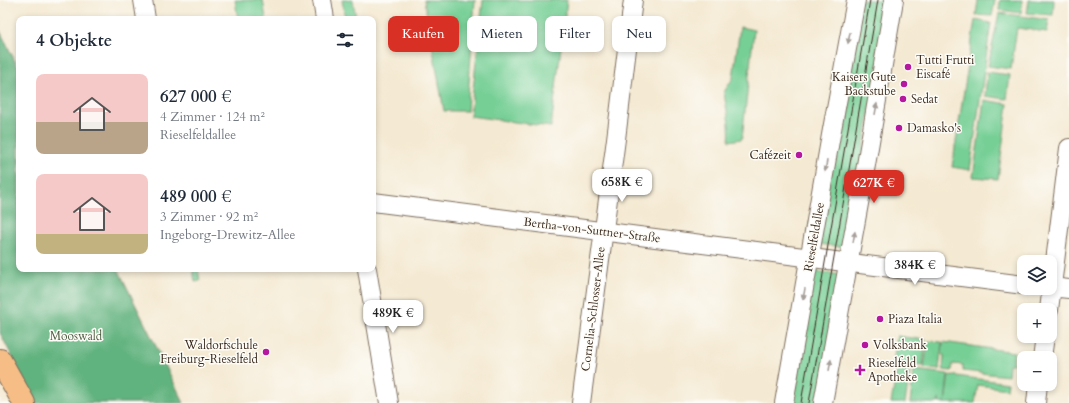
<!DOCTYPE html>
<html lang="de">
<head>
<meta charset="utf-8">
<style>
	:root { --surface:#fff; --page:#f2f2f3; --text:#1f2937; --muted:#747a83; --accent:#d93025 }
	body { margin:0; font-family:Cardo,serif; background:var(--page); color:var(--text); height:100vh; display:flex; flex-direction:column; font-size:15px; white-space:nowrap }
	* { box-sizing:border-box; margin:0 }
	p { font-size:13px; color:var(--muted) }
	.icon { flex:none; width:22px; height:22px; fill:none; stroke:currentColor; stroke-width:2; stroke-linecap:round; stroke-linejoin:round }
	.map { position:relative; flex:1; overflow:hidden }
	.side { position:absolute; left:16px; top:16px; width:360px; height:256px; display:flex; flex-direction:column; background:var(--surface); border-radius:8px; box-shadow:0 2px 6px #0003 }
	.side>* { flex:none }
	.banner { position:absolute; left:388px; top:16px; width:380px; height:36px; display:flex; gap:8px }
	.buttons { position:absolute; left:1017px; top:255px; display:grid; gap:8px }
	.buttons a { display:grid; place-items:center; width:40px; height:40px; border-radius:8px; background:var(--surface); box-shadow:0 2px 6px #0003; font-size:20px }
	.price { position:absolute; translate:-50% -34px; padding:0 9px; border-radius:8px; background:#fff; color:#222; font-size:13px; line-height:26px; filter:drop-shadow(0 1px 2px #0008) }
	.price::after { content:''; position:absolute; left:50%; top:24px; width:12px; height:9px; margin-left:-6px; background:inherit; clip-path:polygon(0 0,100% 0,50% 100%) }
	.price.selected { background:var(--accent); color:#fff }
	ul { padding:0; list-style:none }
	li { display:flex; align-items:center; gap:12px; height:100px; padding:0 20px }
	li span { display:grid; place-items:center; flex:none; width:112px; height:80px; border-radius:8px; color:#555 }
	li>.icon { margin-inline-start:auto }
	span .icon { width:48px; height:48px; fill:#fffc; stroke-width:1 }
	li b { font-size:17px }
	h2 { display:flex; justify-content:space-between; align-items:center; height:48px; padding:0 20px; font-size:17px }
	.chip { padding:0 14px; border-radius:8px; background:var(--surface); box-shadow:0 2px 6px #0003; font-size:14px; line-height:36px }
	.chip.selected { background:var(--accent); color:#fff }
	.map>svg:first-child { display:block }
</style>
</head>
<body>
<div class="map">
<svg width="1069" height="403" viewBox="0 0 1069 403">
	<rect width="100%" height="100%" fill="#fdfcf7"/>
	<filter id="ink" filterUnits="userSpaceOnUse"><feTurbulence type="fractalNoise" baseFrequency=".025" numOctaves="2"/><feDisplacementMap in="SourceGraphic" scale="8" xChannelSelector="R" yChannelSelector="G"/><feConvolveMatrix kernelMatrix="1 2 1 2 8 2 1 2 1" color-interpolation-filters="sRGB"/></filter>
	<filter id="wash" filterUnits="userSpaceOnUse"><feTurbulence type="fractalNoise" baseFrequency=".012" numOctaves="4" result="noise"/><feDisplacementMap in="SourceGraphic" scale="16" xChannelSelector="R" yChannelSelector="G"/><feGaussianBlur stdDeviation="0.9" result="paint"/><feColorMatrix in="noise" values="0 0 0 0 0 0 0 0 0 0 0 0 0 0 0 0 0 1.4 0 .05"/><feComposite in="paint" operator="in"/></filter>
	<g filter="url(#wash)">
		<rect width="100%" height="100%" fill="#f4e9d2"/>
		<g fill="#76cf95" stroke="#587c5a">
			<polygon points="235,0 263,0 266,19 238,19"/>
			<polygon points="342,0 353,0 356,19 345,19"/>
			<polygon points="424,0 475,0 467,111 444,111"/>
			<polygon points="483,0 567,0 551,127 470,116"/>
			<polygon points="860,0 889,0 846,247 818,244"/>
			<polygon points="978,0 995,0 992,16 976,15"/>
			<polygon points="1000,0 1022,0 1021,13 999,10"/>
			<polygon points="1029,0 1054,0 1053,15 1027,13"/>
			<polygon points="999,13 1049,20 1047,32 1017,28 1011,69 988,66"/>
			<polygon points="975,20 991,23 970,170 952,167"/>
			<path d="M740,27L754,30L742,139L729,141C731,125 726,109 724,92L733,78Z"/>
			<polygon points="987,72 1010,75 1007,99 985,96"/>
			<polygon points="984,100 1008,104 998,179 973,177"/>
			<polygon points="193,269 198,269 200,281 195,282"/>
			<polygon points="814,271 842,275 820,403 791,403"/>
			<polygon points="897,336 926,340 923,366 893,364"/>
			<polygon points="928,341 942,342 939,370 924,368"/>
			<polygon points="943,342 1014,352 1013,364 1009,364 1008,376 963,371 963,365 953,364 952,371 943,370 944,355 942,355"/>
			<polygon points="897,369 910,372 905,403 891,403"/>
			<polygon points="914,370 948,374 945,403 939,403 939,399 938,403 910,403"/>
			<polygon points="949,375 1008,383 1007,389 978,385 975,403 945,403"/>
		</g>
		<polygon fill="#60b27e" stroke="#4e6e4e" points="0,31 19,69 19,269 118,269 184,403 36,403 0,333"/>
	</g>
	<g filter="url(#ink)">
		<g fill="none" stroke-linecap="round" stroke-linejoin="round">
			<g stroke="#7c6d5d" stroke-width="20">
				<g id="minor">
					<polyline points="143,0 146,19"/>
					<polyline points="322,0 325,19"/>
					<polyline points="373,202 1024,285"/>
					<polyline points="367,269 389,403"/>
					<polyline points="1050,287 1069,289"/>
					<polyline points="1049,310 1069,148"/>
					<polyline points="1042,358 1045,336"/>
					<polyline points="581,403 616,139 633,0"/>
					<polyline points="784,403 831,135 856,0"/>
					<polyline points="823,403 866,165 894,0"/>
					<polyline points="1036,403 1038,384"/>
				</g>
			</g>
			<g stroke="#7c6d5d" stroke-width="24">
				<polyline id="major" points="0,360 24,403"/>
			</g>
			<use href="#minor" stroke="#fff" stroke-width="18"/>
			<use href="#major" stroke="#f6be86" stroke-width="22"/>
			<g stroke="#3b2a1e" stroke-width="1">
				<polyline points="801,403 870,0"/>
				<polyline points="809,403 878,0"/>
			</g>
		</g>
		<defs><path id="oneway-solid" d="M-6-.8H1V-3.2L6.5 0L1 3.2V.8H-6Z"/></defs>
		<g fill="#a79f9a">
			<use href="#oneway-solid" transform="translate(849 38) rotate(101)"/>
			<use href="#oneway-solid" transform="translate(876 109) rotate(-80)"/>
			<use href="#oneway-solid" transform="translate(826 166) rotate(100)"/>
			<use href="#oneway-solid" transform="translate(854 237) rotate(-80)"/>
			<use href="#oneway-solid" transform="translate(804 294) rotate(100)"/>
			<use href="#oneway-solid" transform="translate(830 365) rotate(-80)"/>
		</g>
	</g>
	<g fill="#b5179e" stroke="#fdfcf7" stroke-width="1.5">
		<circle cx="908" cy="67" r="4"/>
		<circle cx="904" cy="84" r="4"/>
		<circle cx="903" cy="99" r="4"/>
		<circle cx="899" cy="128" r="4"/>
		<circle cx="799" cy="155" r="4"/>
		<circle cx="880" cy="319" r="4"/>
		<circle cx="865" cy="345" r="4"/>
		<circle cx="266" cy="352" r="4"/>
		<path d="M858 364h4v4h4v4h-4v4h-4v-4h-4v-4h4z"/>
	</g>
	<g text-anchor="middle" stroke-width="3" stroke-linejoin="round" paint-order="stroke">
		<g font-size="12" fill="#3b2a1e" stroke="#fdfcf7" text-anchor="start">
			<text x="916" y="64">Tutti Frutti<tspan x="916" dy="14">Eiscafé</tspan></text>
			<text x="896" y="81" text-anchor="end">Kaisers Gute<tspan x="896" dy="14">Backstube</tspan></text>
			<text x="911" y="103">Sedat</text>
			<text x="907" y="132">Damasko's</text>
			<text x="791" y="159" text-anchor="end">Cafézeit</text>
			<text x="888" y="323">Piaza Italia</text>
			<text x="258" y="349" text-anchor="end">Waldorfschule<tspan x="258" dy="14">Freiburg-Rieselfeld</tspan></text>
			<text x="873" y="349">Volksbank</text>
			<text x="868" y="367">Rieselfeld<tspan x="868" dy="14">Apotheke</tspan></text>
		</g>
		<g font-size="12" fill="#3b2a1e" stroke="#fdfcf7">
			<text transform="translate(592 230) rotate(7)" y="4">Bertha-von-Suttner-Straße</text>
			<text transform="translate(814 237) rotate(-80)" y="4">Rieselfeldallee</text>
			<text transform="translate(593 309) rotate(-83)" y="4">Cornelia-Schlosser-Allee</text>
		</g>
		<g font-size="12" fill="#4d5c42" stroke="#fdfcf7">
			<text x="76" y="340">Mooswald</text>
		</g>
	</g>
</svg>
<div class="buttons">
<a><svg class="icon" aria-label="layers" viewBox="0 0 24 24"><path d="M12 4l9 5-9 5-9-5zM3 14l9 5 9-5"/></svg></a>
<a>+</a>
<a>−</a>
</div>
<b class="price" style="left:622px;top:203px">658K €</b>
<b class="price selected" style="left:874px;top:204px">627K €</b>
<b class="price" style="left:915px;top:286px">384K €</b>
<b class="price" style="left:393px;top:334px">489K €</b>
<div class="banner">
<a class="chip selected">Kaufen</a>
<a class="chip">Mieten</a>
<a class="chip">Filter</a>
<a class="chip">Neu</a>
</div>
<section class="side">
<h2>4 Objekte<svg class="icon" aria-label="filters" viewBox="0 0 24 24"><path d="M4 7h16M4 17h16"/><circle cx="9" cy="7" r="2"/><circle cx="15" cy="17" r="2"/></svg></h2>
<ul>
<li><span style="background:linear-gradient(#f6c9c9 60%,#b9a48a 0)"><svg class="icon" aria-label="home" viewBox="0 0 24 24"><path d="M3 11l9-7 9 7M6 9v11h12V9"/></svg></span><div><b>627 000 €</b><p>4 Zimmer · 124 m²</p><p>Rieselfeldallee</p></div></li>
<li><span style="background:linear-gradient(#f6c9c9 75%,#c2b280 0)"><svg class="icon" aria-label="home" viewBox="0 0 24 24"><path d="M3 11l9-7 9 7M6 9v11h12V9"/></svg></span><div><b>489 000 €</b><p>3 Zimmer · 92 m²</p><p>Ingeborg-Drewitz-Allee</p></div></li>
</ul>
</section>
</div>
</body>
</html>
